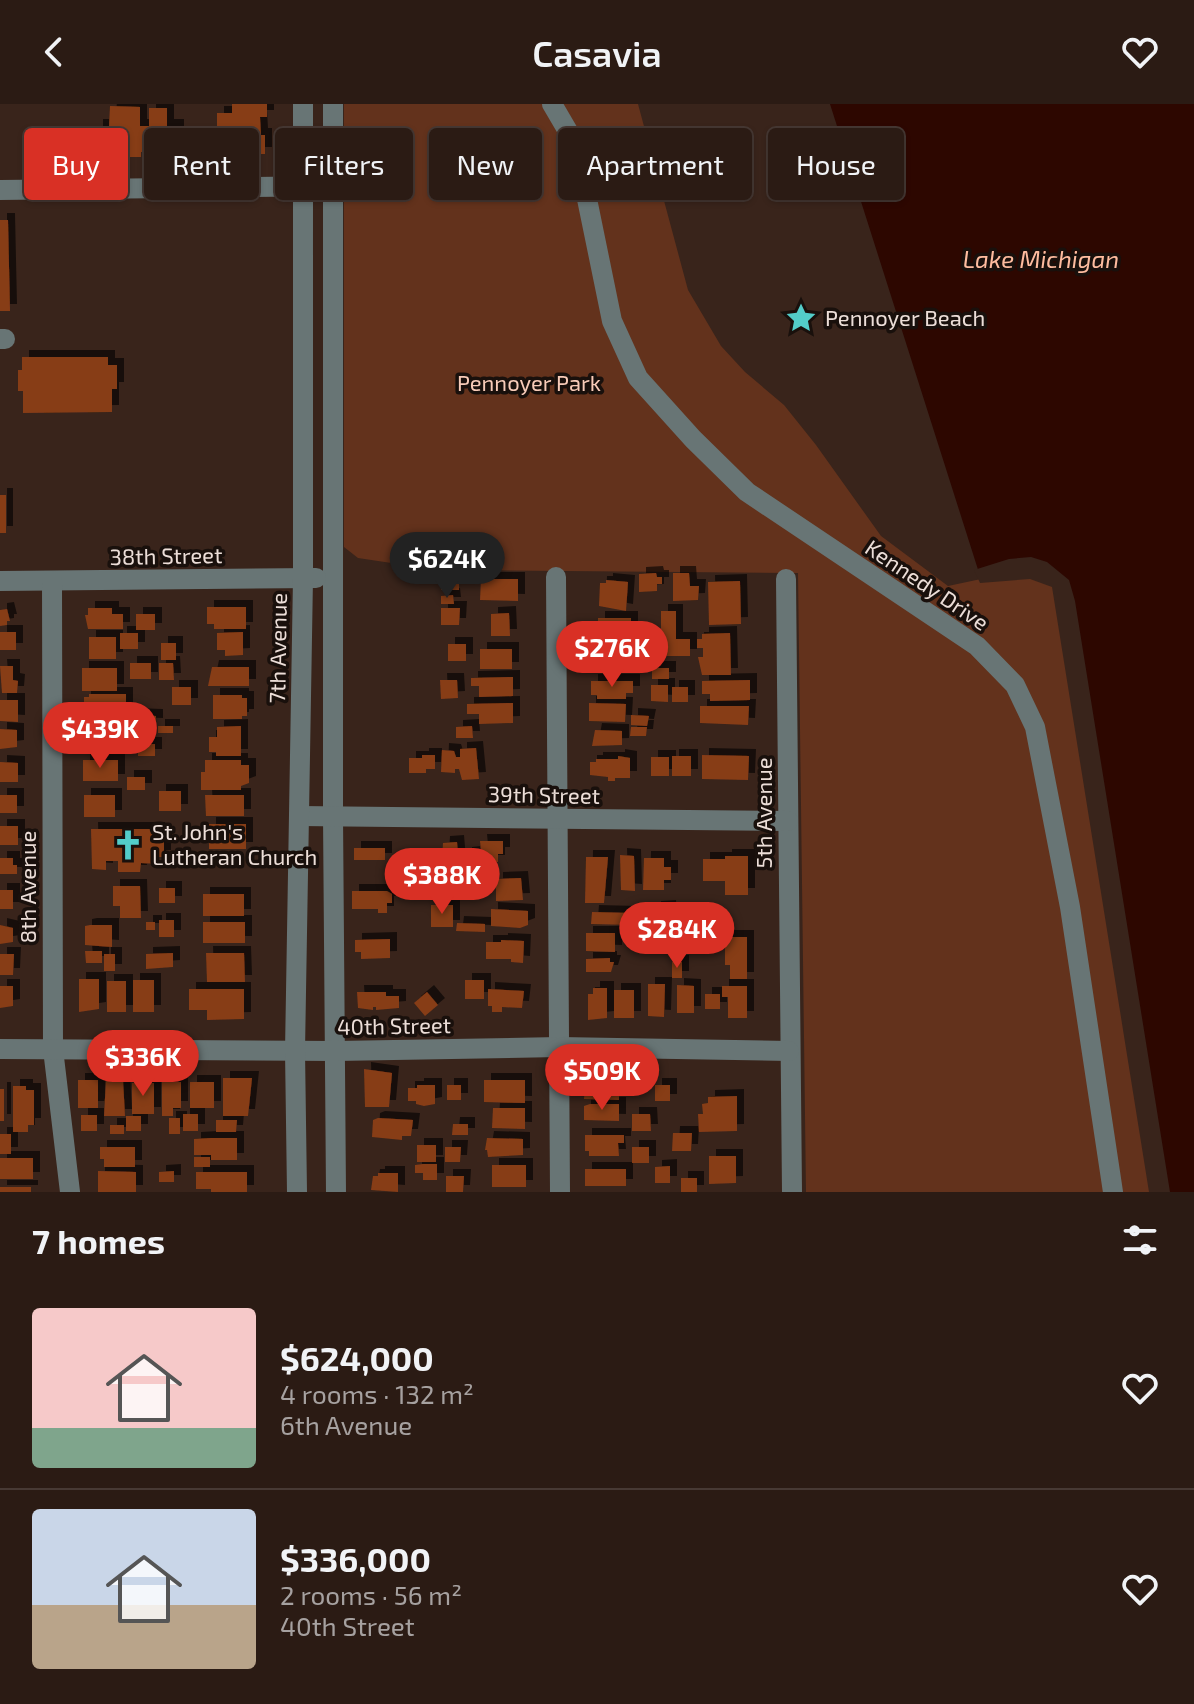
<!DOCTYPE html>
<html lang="en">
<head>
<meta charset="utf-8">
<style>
	:root { --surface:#2b1b14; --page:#33241d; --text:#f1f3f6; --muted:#a6a1a0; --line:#473934; --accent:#d93025 }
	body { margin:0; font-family:"Exo 2",sans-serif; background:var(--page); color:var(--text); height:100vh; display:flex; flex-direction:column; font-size:30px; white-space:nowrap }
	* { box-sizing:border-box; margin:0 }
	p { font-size:26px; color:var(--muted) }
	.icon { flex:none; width:44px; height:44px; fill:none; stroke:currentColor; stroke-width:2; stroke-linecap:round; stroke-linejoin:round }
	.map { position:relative; height:1088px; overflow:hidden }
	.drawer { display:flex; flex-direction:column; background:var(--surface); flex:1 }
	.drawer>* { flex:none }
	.banner { position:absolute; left:24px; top:24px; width:1146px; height:72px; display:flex; gap:16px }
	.price { position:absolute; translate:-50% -68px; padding:0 18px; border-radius:28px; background:var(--accent); color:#fff; font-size:26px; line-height:52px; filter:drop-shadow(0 2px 4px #0008) }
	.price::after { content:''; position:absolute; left:50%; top:48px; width:24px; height:18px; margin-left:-12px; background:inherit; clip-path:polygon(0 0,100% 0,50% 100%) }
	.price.selected { background:#222; color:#fff }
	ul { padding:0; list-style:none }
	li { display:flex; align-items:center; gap:24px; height:200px; padding:0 32px }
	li+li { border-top:2px solid var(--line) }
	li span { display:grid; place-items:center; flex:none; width:224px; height:160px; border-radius:8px; color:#555 }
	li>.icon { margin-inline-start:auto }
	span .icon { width:96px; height:96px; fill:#fffc; stroke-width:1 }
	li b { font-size:34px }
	h2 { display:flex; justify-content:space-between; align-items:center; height:96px; padding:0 32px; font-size:34px }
	.pill { padding:0 28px; border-radius:8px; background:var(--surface); box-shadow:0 2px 6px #0004,0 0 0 2px var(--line); font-size:28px; line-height:72px }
	.pill.selected { background:var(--accent); color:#fff }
	header { display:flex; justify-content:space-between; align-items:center; height:104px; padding:0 32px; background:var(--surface); font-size:36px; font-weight:600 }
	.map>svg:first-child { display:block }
</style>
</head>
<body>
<header><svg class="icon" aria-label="back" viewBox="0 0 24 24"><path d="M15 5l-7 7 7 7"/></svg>Casavia<svg class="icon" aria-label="heart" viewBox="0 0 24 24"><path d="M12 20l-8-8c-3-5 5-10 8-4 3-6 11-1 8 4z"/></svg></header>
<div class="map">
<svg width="1194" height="1088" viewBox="0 0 1194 1088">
	<defs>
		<filter id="shadow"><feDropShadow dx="7" dy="-7" stdDeviation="0" flood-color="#0009"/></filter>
	</defs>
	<rect width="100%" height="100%" fill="#39241b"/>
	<polygon fill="#63321c" points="344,0 638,0 688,186 721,242 745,268 784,301 816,341 881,432 948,482 981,475 1031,471 1056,480 1153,1088 806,1088 798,469 438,466 358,454 344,443"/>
	<polygon fill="#2d0700" points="830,0 1194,0 1194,1088 1153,1088 1056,480 1031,471 981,475"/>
	<polygon fill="#39241b" points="1031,453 1047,458 1069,476 1075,497 1170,1088 1149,1088 1052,483 1030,475 980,479 974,466 1009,455"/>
	<g fill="#873c16" filter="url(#shadow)">
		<polygon points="232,0 267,0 267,13 260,13 261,31 265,31 265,50 232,50 232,37 217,37 217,9 232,9"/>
		<polygon points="110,2 140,3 140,22 149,22 149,4 167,4 167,22 177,22 177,48 166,48 166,56 156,56 156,48 141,48 141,53 130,53 130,48 118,48 118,54 108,54 108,48 96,47 96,22 109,22"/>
		<polygon points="0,116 8,116 10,207 0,207"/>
		<polygon points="22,253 108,253 108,261 117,261 117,285 112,285 112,308 23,309 23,287 18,287 18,266 22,266"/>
		<rect x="0" y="391" width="6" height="38"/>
		<polygon points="656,469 657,473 662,473 662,480 657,480 657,487 639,488 639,470"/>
		<polygon points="673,469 689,469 690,482 699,482 698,496 673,497"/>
		<rect x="441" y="471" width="18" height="15"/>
		<polygon points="481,475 518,475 518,497 480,496"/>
		<polygon points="606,476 628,478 626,507 599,502 600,479 606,479"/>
		<polygon points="740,477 741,520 709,521 708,478"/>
		<polygon points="453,491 454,500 441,500 441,492"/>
		<polygon points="207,503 246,503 246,525 214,525 214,520 207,520"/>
		<polygon points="88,504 112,504 112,510 123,510 123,525 88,525 85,511 88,511"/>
		<polygon points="441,504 460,504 459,521 441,521"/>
		<polygon points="7,505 10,517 7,517 7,521 0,522 0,506"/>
		<polygon points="661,507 676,507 676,535 690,535 690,552 648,552 648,534 661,534"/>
		<polygon points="509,509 510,532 491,532 491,510"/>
		<rect x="136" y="510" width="19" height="16"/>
		<rect x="598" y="514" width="33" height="25"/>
		<rect x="0" y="528" width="16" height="18"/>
		<polygon points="243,528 243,551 225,552 225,546 217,546 217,529"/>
		<rect x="120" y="529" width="18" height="16"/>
		<polygon points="730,529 731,571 702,571 698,553 703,553 703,544 697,544 697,535 702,535 702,530"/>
		<rect x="89" y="533" width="27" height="22"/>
		<rect x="161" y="539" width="15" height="17"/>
		<rect x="448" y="540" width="18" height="17"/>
		<rect x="480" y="545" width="32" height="20"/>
		<rect x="590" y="553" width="35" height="16"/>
		<rect x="130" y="559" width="21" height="16"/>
		<polygon points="159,559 173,559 174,576 159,576"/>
		<polygon points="0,562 13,562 13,576 18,577 17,589 2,589"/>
		<polygon points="212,563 249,563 249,582 208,582"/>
		<rect x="82" y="564" width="35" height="23"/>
		<rect x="652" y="564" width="17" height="11"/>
		<polygon points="513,573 513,592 479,593 479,582 471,582 471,574"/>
		<polygon points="440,576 457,576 458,594 441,595"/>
		<polygon points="750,576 750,596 710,597 710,590 702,590 702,577"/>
		<polygon points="591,577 633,577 633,589 626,589 626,595 597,595 597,591 591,591"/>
		<polygon points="651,581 668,581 668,598 651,597"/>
		<rect x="172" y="583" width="19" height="18"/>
		<rect x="672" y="583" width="16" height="15"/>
		<polygon points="89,590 126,590 126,608 118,608 118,614 88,614 88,611 84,611 84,593 89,593"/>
		<polygon points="213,591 242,591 242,594 247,594 247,612 242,612 242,615 213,615"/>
		<polygon points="0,596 18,596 18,618 0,617"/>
		<polygon points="513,599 513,619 479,620 479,610 467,610 467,600"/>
		<polygon points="589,599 626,600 625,618 589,617"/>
		<polygon points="700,602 749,602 748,621 700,619"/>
		<polygon points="127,611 156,612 156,621 127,620"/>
		<polygon points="631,611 649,612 647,622 631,621"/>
		<rect x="158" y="622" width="15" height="7"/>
		<polygon points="241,622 241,652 216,652 216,648 209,648 209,633 217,633 217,623"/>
		<polygon points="472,622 473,634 456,634 456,623"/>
		<polygon points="84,623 120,623 120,636 124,636 124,644 84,644"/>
		<polygon points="631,623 647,623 646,632 630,632"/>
		<polygon points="0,625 17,626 17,643 0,645"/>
		<polygon points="595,626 622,627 622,641 592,642"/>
		<rect x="138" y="640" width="17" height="12"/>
		<polygon points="476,644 479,675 462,676 459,665 455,665 455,669 441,668 442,646 454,647 456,653 460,653 460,645"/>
		<polygon points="422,651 435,651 435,665 426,665 426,669 409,669 409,654 422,654"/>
		<polygon points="702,651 749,652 748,676 702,675"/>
		<polygon points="618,652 630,654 630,674 615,674 615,677 608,677 608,673 590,671 590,658 596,658 596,655 618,655"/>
		<rect x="672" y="652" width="19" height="20"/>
		<rect x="651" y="653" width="18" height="19"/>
		<rect x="83" y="656" width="35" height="21"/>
		<polygon points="205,656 241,656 241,661 249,661 249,679 241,682 241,686 201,686 201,668 205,668"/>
		<polygon points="0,658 18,659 18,678 0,678"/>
		<rect x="127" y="673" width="18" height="13"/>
		<rect x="159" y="687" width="22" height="20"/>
		<rect x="0" y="691" width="17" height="18"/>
		<rect x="84" y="691" width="31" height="22"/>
		<polygon points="205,691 244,691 244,712 206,712"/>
		<rect x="209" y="720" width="37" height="25"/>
		<rect x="0" y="722" width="18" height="19"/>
		<polygon points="91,725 158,725 159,728 164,728 164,753 159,753 159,760 141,759 140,768 118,768 118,757 106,757 106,766 92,765"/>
		<polygon points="480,737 503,737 503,750 498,750 498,758 482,758"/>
		<polygon points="457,738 460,773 441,774 443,739"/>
		<rect x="354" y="744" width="31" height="12"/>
		<polygon points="474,749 475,764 465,764 465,750"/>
		<polygon points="620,751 634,752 635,787 621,786"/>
		<polygon points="725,752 748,752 748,791 725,791 725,777 703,777 703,755 725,755"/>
		<polygon points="586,753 608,753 604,799 585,799"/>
		<polygon points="0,754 13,754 13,761 17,761 17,770 0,770"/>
		<polygon points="644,754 664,754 664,763 671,763 671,776 664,776 664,786 643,786"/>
		<polygon points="436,760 436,778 418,778 418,761"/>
		<rect x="404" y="763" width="10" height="16"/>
		<rect x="475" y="768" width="16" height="12"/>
		<polygon points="521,774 523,796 496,797 496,775"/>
		<polygon points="113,782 140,782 141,814 120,814 120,802 113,802"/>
		<rect x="159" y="784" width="16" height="15"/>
		<rect x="0" y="786" width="13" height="19"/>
		<polygon points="352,787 387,787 392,790 392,799 387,799 387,809 378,809 378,805 352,805"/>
		<rect x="203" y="790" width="41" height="22"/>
		<rect x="431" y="801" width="22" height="22"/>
		<polygon points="669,803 670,814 654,814 654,804"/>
		<polygon points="491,805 528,807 528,821 520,824 491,822"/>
		<polygon points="592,808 631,809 631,821 591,820"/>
		<rect x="159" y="816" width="15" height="17"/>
		<rect x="146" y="818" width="9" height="8"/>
		<rect x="203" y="818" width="42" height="21"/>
		<polygon points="457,819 485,820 485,828 456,827"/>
		<polygon points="0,821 13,824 13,838 0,840"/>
		<polygon points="90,821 112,821 112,843 85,841 85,822"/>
		<polygon points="586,829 615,829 615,848 586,847"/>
		<polygon points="725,833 747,833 747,875 730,875 730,861 725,861"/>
		<polygon points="390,835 390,854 361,855 361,848 355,848 355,836"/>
		<polygon points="501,836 524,837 523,859 511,858 511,855 486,855 486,838 501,838"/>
		<polygon points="85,847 102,847 102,859 86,859"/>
		<polygon points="173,849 173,863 146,865 146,850"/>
		<polygon points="206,849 244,849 245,878 207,878"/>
		<polygon points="0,850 14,850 13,871 0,871"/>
		<rect x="104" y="850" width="11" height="17"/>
		<polygon points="610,854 610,858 614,858 611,868 586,868 586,855"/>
		<rect x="672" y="858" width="10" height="16"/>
		<polygon points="79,875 99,875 99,905 79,908"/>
		<rect x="133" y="876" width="21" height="32"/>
		<rect x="465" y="876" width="19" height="19"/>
		<rect x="107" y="877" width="19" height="31"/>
		<polygon points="648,880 665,880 664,913 648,912"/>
		<polygon points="677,881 694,882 694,909 677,909"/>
		<polygon points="0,882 13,882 13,902 0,904"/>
		<polygon points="722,882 747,882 747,914 728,914 728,893 722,893"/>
		<polygon points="593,884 607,884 607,914 588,916 588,890 593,890"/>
		<polygon points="189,885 244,885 244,915 207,916 207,906 189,906"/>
		<polygon points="488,885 524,887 522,904 502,903 502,908 492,908 492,902 488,902"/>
		<rect x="614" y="886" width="20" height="28"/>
		<polygon points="357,888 386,888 386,892 399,892 399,904 376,906 376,903 373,903 373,906 358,904"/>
		<polygon points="427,888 438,901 425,912 414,899"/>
		<rect x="705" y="890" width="15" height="15"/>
		<polygon points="364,965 392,969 389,1003 365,1003"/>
		<polygon points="223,974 252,974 248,1012 223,1012"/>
		<rect x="78" y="976" width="20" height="28"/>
		<polygon points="106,976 123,976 125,1012 104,1012"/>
		<polygon points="484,976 525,976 525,999 484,998"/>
		<polygon points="162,978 181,978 181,1004 173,1004 173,1012 162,1012"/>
		<rect x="190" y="978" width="24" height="26"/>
		<polygon points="585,978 619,978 619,996 584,995"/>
		<rect x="132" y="979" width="22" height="31"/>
		<polygon points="417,981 435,981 435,1000 424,1002 416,1000 416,997 408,997 408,984 417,984"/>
		<rect x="447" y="981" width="14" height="15"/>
		<rect x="655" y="981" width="15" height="16"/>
		<polygon points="13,982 26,982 26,986 34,986 34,1021 28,1021 28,1028 13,1028"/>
		<rect x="0" y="985" width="4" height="32"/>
		<polygon points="737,992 737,1027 699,1028 698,1010 703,1010 702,1000 708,999 708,993"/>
		<polygon points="590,1000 619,1000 619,1017 584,1016 584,1002"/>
		<polygon points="493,1004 525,1004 525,1025 492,1024"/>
		<rect x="183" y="1010" width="15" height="17"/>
		<polygon points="632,1010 650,1010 651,1027 632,1027"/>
		<rect x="81" y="1011" width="16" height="16"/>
		<rect x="126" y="1012" width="15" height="15"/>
		<rect x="169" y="1014" width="11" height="16"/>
		<polygon points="378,1014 413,1016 411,1032 402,1032 402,1036 372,1033 373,1016"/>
		<polygon points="216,1016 237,1016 236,1028 216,1028"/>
		<polygon points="453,1020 468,1020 468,1031 452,1031"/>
		<rect x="110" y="1021" width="14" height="9"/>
		<polygon points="673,1029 692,1029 691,1047 672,1047"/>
		<rect x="0" y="1030" width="11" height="20"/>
		<polygon points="585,1031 624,1031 624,1039 618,1039 619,1052 589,1052 589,1047 585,1047"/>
		<polygon points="211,1034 237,1034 237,1056 211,1056 211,1051 194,1051 194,1035"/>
		<polygon points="487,1034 523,1035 523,1051 488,1053 487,1046 485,1046"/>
		<rect x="417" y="1041" width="19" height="17"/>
		<polygon points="100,1043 135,1043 135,1063 104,1063 104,1055 100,1055"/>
		<polygon points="445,1043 461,1043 460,1058 445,1058"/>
		<rect x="632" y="1043" width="17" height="16"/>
		<polygon points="709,1052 736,1052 736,1079 709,1080"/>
		<rect x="194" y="1053" width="16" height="10"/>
		<rect x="0" y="1054" width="33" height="21"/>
		<polygon points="423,1060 437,1060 437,1076 423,1076 423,1069 415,1069 415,1061"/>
		<rect x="492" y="1061" width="34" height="22"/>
		<polygon points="670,1062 670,1079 655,1079 655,1063"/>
		<rect x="585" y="1065" width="41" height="17"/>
		<polygon points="98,1067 136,1068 136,1088 98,1088"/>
		<polygon points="174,1067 174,1078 159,1078 159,1068"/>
		<polygon points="196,1068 247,1068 247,1088 211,1088 211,1085 196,1085"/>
		<polygon points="378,1069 398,1069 398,1088 371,1086 373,1072 378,1072"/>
		<polygon points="446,1072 464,1072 463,1088 446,1088"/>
		<rect x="681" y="1074" width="16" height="14"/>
		<rect x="0" y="1083" width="31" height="5"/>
	</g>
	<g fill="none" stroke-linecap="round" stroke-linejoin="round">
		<g stroke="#687575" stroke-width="20">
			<polyline points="333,0 333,712 336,1088"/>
			<polyline points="552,0 569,29 579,56 612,217 638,274 693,335 747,388 977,542 1015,581 1035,623 1070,803 1113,1088"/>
			<polyline points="0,86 332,82"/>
			<polyline points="0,235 5,235"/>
			<polyline points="556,473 560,1088"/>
			<polyline points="786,475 792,1088"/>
			<polyline points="0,477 316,474"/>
			<polyline points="52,477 53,945 70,1088"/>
			<polyline points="299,712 788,717"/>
			<polyline points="0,945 336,947 559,943 789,947"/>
			<polyline points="297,1088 295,947 303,474 303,0"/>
		</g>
	</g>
	<defs>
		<g id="sight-bare" transform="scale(2.4)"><path d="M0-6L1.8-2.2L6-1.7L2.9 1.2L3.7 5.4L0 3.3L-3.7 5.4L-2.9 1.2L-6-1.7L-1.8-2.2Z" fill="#53cdc9" stroke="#19100c" stroke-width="2.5" paint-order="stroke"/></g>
		<g id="church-bare" transform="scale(2.4)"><path d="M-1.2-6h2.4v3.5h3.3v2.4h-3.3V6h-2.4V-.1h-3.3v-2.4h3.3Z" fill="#53cdc9" stroke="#19100c" stroke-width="2.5" paint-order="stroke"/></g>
	</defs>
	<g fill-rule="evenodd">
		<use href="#sight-bare" x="801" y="214"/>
		<use href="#church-bare" x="128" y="741"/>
	</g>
	<g text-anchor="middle" stroke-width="7" stroke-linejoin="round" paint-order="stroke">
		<g font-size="22" fill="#ecded8" stroke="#19100c" text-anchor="start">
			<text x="825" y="222">Pennoyer Beach</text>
			<text x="152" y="736">St. John's<tspan x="152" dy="25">Lutheran Church</tspan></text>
		</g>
		<g font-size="22" fill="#f8cbb8" stroke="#19100c">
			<text x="529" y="287">Pennoyer Park</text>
		</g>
		<g font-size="22" fill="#ecded8" stroke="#19100c">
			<text transform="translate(166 452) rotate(-1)" y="8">38th Street</text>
			<text transform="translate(927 481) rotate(34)" y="8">Kennedy Drive</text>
			<text transform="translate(278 544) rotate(-89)" y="8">7th Avenue</text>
			<text transform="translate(544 691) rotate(1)" y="8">39th Street</text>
			<text transform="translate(764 709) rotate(-90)" y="8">5th Avenue</text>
			<text transform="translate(28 783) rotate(-90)" y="8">8th Avenue</text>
			<text transform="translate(394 922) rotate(-1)" y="8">40th Street</text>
		</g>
		<g font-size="24" font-style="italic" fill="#febc9f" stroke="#19100c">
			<text x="1041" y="164">Lake Michigan</text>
		</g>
	</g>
</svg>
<b class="price selected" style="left:447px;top:496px">$624K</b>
<b class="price" style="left:612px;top:585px">$276K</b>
<b class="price" style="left:100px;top:666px">$439K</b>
<b class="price" style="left:442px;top:812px">$388K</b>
<b class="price" style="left:677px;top:866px">$284K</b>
<b class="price" style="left:143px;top:994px">$336K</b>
<b class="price" style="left:602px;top:1008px">$509K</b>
<div class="banner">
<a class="pill selected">Buy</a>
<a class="pill">Rent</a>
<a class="pill">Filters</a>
<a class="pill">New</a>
<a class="pill">Apartment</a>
<a class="pill">House</a>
</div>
</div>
<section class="drawer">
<h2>7 homes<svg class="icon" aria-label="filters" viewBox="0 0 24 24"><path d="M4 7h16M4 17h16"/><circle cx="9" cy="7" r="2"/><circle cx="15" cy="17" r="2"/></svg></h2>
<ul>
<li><span style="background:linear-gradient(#f6c9c9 75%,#7fa58c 0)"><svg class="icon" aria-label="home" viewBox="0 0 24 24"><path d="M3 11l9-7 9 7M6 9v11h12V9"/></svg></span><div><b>$624,000</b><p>4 rooms · 132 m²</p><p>6th Avenue</p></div><svg class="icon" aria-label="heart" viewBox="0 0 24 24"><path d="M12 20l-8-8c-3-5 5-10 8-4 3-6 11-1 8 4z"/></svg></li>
<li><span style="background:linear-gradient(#c9d6e8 60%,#b9a48a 0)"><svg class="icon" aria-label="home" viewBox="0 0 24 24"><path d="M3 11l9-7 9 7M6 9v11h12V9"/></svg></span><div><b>$336,000</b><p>2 rooms · 56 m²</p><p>40th Street</p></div><svg class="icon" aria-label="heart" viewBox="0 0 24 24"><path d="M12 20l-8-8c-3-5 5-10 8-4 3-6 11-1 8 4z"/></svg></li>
</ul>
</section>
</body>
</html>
